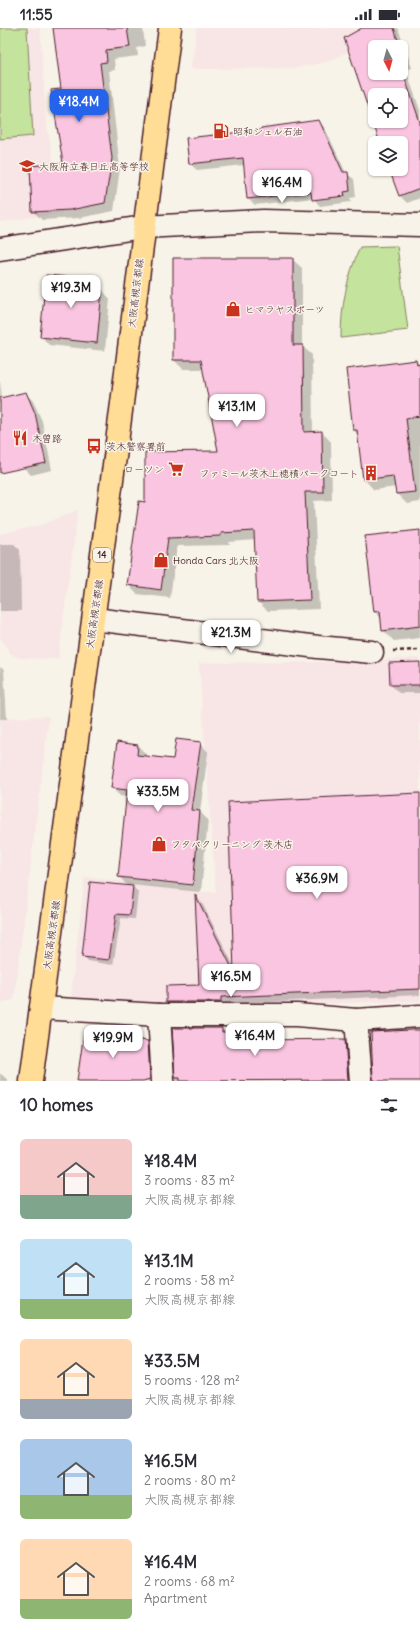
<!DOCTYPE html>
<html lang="en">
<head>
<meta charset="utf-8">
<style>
	:root { --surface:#fff; --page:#f7f7f7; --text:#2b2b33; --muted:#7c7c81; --accent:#2563eb }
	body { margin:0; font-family:Delius,"Klee One",sans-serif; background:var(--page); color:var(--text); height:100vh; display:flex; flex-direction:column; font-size:15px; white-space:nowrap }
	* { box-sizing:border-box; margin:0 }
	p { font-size:13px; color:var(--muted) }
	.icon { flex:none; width:22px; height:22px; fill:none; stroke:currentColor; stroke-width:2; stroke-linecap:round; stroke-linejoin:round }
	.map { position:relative; height:1053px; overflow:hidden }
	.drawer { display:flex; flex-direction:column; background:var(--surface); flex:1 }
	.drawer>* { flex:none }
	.needle { width:26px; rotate:174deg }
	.buttons { position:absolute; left:368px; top:12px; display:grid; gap:8px }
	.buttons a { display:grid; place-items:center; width:40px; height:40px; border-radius:6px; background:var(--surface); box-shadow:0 1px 3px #0004; font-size:20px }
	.price { position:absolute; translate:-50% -34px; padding:0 9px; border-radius:8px; background:#fff; color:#222; font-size:13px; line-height:26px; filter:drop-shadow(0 1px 2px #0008) }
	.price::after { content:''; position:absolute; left:50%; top:24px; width:12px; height:9px; margin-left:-6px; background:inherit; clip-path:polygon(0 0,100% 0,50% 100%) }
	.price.selected { background:var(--accent); color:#fff }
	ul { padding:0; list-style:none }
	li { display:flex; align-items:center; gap:12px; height:100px; padding:0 20px }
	li span { display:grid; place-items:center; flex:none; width:112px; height:80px; border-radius:6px; color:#555 }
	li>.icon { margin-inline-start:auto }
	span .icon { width:48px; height:48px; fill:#fffc; stroke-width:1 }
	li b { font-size:17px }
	h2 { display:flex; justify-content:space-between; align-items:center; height:48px; padding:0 20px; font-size:17px }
	.status { display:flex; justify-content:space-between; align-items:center; height:28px; padding:0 20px; background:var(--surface); direction:ltr }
	.status svg { height:11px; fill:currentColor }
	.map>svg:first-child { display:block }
</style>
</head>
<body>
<div class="status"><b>11:55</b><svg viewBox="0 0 49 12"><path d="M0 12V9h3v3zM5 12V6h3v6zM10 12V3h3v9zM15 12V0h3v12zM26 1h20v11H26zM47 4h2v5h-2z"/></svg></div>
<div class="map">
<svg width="420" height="1053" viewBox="0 0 420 1053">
	<rect width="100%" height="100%" fill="#f7f3e8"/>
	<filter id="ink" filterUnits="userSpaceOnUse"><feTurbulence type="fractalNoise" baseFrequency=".025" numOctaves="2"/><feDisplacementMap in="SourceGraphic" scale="8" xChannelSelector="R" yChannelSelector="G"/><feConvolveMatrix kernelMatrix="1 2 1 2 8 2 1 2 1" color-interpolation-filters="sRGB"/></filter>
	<g filter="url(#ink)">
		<g fill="#f8e5e6">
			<polygon points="0,0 40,0 46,92 62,185 0,194"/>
			<polygon points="197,0 387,0 350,23 324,35 295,40 191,41"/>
			<polygon points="78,482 58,631 20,630 11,626 0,610 0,506 41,497"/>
			<polygon points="420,630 420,973 132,980 79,974 71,967 85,849 216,865 199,635 325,634"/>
			<polygon points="49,688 14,972 0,974 0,691"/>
		</g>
		<g fill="#c4e39c" stroke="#878164">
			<polygon points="0,0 27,0 33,108 0,111"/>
			<path d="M397,218L408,302L341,310C341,277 347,249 360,219Z"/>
		</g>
		<g fill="#0003" fill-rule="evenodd">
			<polygon points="53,0 143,0 145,18 137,20 138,28 114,31 115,42 109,43 120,140 114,183 79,190 42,192 33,183 64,136 62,62"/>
			<path d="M363,0H398L412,40L406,42L420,82V170L407,175L399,167L390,141H401V115H381L345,11ZM375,19H401V45H375ZM375,67H401V93H375Z"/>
			<polygon points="318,93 325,100 346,145 354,151 356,169 350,170 351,174 320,178 313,170 255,177 248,171 245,137 197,142 190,136 262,103"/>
			<polygon points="292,231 302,240 302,318 312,327 313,405 322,404 331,414 332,472 314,473 319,581 268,583 258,574 256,512 229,514 230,517 177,518 170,570 137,566 128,557 146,475 219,424 204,341 183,341 174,332"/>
			<polygon points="102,262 110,271 105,323 49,317 41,308"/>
			<polygon points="416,333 420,337 420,474 407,476 397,466 396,459 374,462 364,451 358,407 354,402"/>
			<polygon points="0,352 2,370 25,365 33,373 42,393 52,442 31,447 23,439 0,438"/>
			<polygon points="420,502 420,610 394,613 383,602 381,590 375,584"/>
			<polygon points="0,516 14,516 20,522 21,583 0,583"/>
			<polygon points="420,635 420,665 399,665 391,657"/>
			<polygon points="0,639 4,642 7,691 0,691"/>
			<polygon points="200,715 208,724 200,784 208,792 201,864 131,857 138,864 135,891 121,890 113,937 88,933 83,928 129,859 119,849 127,769 120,768 112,760 138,718 146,726 146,729 174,732"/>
			<polygon points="420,766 420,967 228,976 228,981 175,981 167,974 167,959 200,958 196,869 202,875 235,940"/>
			<polygon points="173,1000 221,1000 226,1005 261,1004 269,1013 345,1012 352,1020 355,1053 176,1053"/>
			<polygon points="148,1014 155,1021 157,1053 77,1053"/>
			<polygon points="0,1046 1,1046 9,1053 0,1053"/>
		</g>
		<g fill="#fac5e0" stroke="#4a1f2b" fill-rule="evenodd">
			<polygon points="53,0 127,0 130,19 106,22 107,34 100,35 112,130 105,175 70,182 32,184 30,138 63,135 51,62 61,61"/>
			<path d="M362,0H394L400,19H375V45H401V39L420,94V160L399,168L389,141H401V115H380L344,10ZM375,67H401V93H375Z"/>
			<polygon points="319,92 343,144 348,144 350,163 344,164 345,168 312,172 311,164 247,171 243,130 189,136 186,110 261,102 261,100"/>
			<polygon points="173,230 293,230 293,317 303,317 304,404 322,403 323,464 305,464 310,572 257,574 254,503 221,505 221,508 168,510 161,562 127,557 139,473 145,474 145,424 218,423 201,332 173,332"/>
			<polygon points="46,247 90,251 102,262 97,315 40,309"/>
			<polygon points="416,332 417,337 420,336 420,388 406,390 415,464 396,466 393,448 363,452 357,402 353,402 346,341"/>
			<polygon points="26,364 35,385 46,435 0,445 0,370"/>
			<polygon points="420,502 420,598 382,603 380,583 374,584 365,508"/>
			<polygon points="420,634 420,657 390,657 389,635"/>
			<polygon points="176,711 201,714 191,782 200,783 193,857 118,849 127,762 111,760 117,714 138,717 137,727 173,731"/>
			<polygon points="420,765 420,961 221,969 221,974 166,974 166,958 199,957 195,866 234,944 228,774"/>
			<polygon points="90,854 133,858 130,887 116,886 109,932 82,929"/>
			<polygon points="172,1000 222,1000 222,1004 261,1003 262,1012 345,1011 348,1052 180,1053 180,1050 175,1050"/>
			<polygon points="411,1002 420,1002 420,1053 376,1053 373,1051 371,1004"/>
			<polygon points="84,1004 148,1013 150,1051 143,1053 77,1053"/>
		</g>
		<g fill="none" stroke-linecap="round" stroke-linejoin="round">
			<g stroke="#4a1f2b" stroke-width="25">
				<g id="minor">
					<polyline points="94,591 318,619 372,624"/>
					<polyline points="41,980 159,987 297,987 356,992 420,988"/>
					<polyline points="159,987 163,1053"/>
					<polyline points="356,992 361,1053"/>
				</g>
			</g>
			<g stroke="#4a1f2b" stroke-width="25">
				<polyline id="tertiary" points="0,221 143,199 263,193 420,197"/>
			</g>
			<g stroke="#4a1f2b" stroke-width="25">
				<polyline id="primary" points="31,1053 116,422 170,0"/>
			</g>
			<polyline stroke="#4a1f2b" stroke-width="2.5" stroke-dasharray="4 3" stroke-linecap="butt" points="393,623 420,622"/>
			<use href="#minor" stroke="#f7f3e8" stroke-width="22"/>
			<use href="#tertiary" stroke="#f7f3e8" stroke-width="22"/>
			<use href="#primary" stroke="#ffdd96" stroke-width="22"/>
		</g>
	</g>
	<defs>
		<g id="fuel-bare" transform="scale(1.2)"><path d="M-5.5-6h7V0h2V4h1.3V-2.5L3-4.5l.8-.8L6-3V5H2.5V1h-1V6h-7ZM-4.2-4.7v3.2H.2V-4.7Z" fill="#c8321e" stroke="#f7f3e8" stroke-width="2.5" paint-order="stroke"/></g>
		<g id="school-bare" transform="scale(1.2)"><path d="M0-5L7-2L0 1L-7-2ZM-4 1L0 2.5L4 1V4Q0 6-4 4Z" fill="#c8321e" stroke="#f7f3e8" stroke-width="2.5" paint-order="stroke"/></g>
		<g id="shop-bare" transform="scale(1.2)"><path d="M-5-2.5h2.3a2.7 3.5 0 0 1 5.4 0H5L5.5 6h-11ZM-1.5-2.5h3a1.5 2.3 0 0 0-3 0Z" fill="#c8321e" stroke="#f7f3e8" stroke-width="2.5" paint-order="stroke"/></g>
		<g id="restaurant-bare" transform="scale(1.2)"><path d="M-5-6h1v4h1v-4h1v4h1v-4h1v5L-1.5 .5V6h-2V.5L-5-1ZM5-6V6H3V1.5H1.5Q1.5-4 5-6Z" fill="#c8321e" stroke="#f7f3e8" stroke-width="2.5" paint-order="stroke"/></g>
		<g id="bus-bare" transform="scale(1.2)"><path d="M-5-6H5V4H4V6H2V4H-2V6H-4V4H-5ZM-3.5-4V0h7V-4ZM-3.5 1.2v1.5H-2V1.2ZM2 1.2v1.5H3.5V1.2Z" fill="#c8321e" stroke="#f7f3e8" stroke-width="2.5" paint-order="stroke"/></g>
		<g id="supermarket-bare" transform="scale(1.2)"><path d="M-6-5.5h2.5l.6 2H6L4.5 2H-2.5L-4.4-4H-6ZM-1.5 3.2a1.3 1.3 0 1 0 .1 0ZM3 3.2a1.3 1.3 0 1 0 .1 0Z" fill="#c8321e" stroke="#f7f3e8" stroke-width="2.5" paint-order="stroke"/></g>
		<g id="building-bare" transform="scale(1.2)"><path d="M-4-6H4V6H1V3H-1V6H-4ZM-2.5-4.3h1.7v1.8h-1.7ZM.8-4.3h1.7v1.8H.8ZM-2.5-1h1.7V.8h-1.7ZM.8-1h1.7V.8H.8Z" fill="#c8321e" stroke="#f7f3e8" stroke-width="2.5" paint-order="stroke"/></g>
	</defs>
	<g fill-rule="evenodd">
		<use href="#fuel-bare" x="221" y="103"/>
		<use href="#school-bare" x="27" y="138"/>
		<use href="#shop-bare" x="233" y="281"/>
		<use href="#restaurant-bare" x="20" y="410"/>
		<use href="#bus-bare" x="94" y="418"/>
		<use href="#supermarket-bare" x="176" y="441"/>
		<use href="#building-bare" x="371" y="445"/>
		<use href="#shop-bare" x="161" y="532"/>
		<use href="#shop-bare" x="159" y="816"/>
	</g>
	<g text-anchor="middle" stroke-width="3" stroke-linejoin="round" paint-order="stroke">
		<rect fill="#f7f3e8" stroke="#7e5f64" stroke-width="1" x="93" y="520" width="18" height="14" rx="3"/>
		<g font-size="9" font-weight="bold" fill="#4a1f2b">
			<text x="102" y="530">14</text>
		</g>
		<g font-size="10" fill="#4a1f2b" stroke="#f7f3e8" text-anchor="start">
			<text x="233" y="107">昭和シェル石油</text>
			<text x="39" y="142">大阪府立春日丘高等学校</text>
			<text x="245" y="285">ヒマラヤスポーツ</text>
			<text x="32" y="414">木曽路</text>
			<text x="106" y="422">茨木警察署前</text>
			<text x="164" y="445" text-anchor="end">ローソン</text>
			<text x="359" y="449" text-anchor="end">ファミール茨木上穂積パークコート</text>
			<text x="173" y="536">Honda Cars 北大阪</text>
			<text x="171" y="820">フタバクリーニング 茨木店</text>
		</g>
		<g font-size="10" fill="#4a1f2b" stroke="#f7f3e8">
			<text transform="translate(135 265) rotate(-83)" y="4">大阪高槻京都線</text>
			<text transform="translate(94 586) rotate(-82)" y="4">大阪高槻京都線</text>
			<text transform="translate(51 907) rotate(-82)" y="4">大阪高槻京都線</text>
		</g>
	</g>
</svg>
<div class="buttons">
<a><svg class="needle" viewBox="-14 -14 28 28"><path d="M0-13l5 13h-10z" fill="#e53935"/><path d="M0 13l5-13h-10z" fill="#7c7c81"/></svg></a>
<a><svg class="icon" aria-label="locate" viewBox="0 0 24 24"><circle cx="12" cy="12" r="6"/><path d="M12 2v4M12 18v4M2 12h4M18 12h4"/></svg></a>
<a><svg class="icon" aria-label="layers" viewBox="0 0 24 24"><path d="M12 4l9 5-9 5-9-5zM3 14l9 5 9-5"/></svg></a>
</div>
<b class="price selected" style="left:79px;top:95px">¥18.4M</b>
<b class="price" style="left:282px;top:176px">¥16.4M</b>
<b class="price" style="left:71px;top:281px">¥19.3M</b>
<b class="price" style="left:237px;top:400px">¥13.1M</b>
<b class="price" style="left:231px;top:626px">¥21.3M</b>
<b class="price" style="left:158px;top:785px">¥33.5M</b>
<b class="price" style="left:317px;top:872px">¥36.9M</b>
<b class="price" style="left:231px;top:970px">¥16.5M</b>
<b class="price" style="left:255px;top:1029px">¥16.4M</b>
<b class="price" style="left:113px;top:1031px">¥19.9M</b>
</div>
<section class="drawer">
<h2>10 homes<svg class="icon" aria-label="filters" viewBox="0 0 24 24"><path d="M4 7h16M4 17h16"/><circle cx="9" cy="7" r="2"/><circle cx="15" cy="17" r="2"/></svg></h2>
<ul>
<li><span style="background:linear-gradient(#f6c9c9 70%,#7fa58c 0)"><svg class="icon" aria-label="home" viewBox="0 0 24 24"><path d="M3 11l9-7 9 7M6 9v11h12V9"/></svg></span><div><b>¥18.4M</b><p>3 rooms · 83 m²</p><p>大阪高槻京都線</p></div></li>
<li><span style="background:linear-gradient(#bfe0f5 75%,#8fb573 0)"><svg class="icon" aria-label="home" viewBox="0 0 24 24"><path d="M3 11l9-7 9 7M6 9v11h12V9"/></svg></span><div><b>¥13.1M</b><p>2 rooms · 58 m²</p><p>大阪高槻京都線</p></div></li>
<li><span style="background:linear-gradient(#ffd9b3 75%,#9aa5b1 0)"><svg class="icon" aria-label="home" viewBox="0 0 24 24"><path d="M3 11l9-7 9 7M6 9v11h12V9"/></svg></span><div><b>¥33.5M</b><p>5 rooms · 128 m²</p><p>大阪高槻京都線</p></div></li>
<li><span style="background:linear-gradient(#a9c7e8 70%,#8fb573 0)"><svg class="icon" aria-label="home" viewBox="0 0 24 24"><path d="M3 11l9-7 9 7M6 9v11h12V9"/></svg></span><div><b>¥16.5M</b><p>2 rooms · 80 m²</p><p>大阪高槻京都線</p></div></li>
<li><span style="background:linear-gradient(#ffd9b3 75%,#8fb573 0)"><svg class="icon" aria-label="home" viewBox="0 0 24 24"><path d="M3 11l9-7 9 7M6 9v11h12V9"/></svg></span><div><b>¥16.4M</b><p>2 rooms · 68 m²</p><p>Apartment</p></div></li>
</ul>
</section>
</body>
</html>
